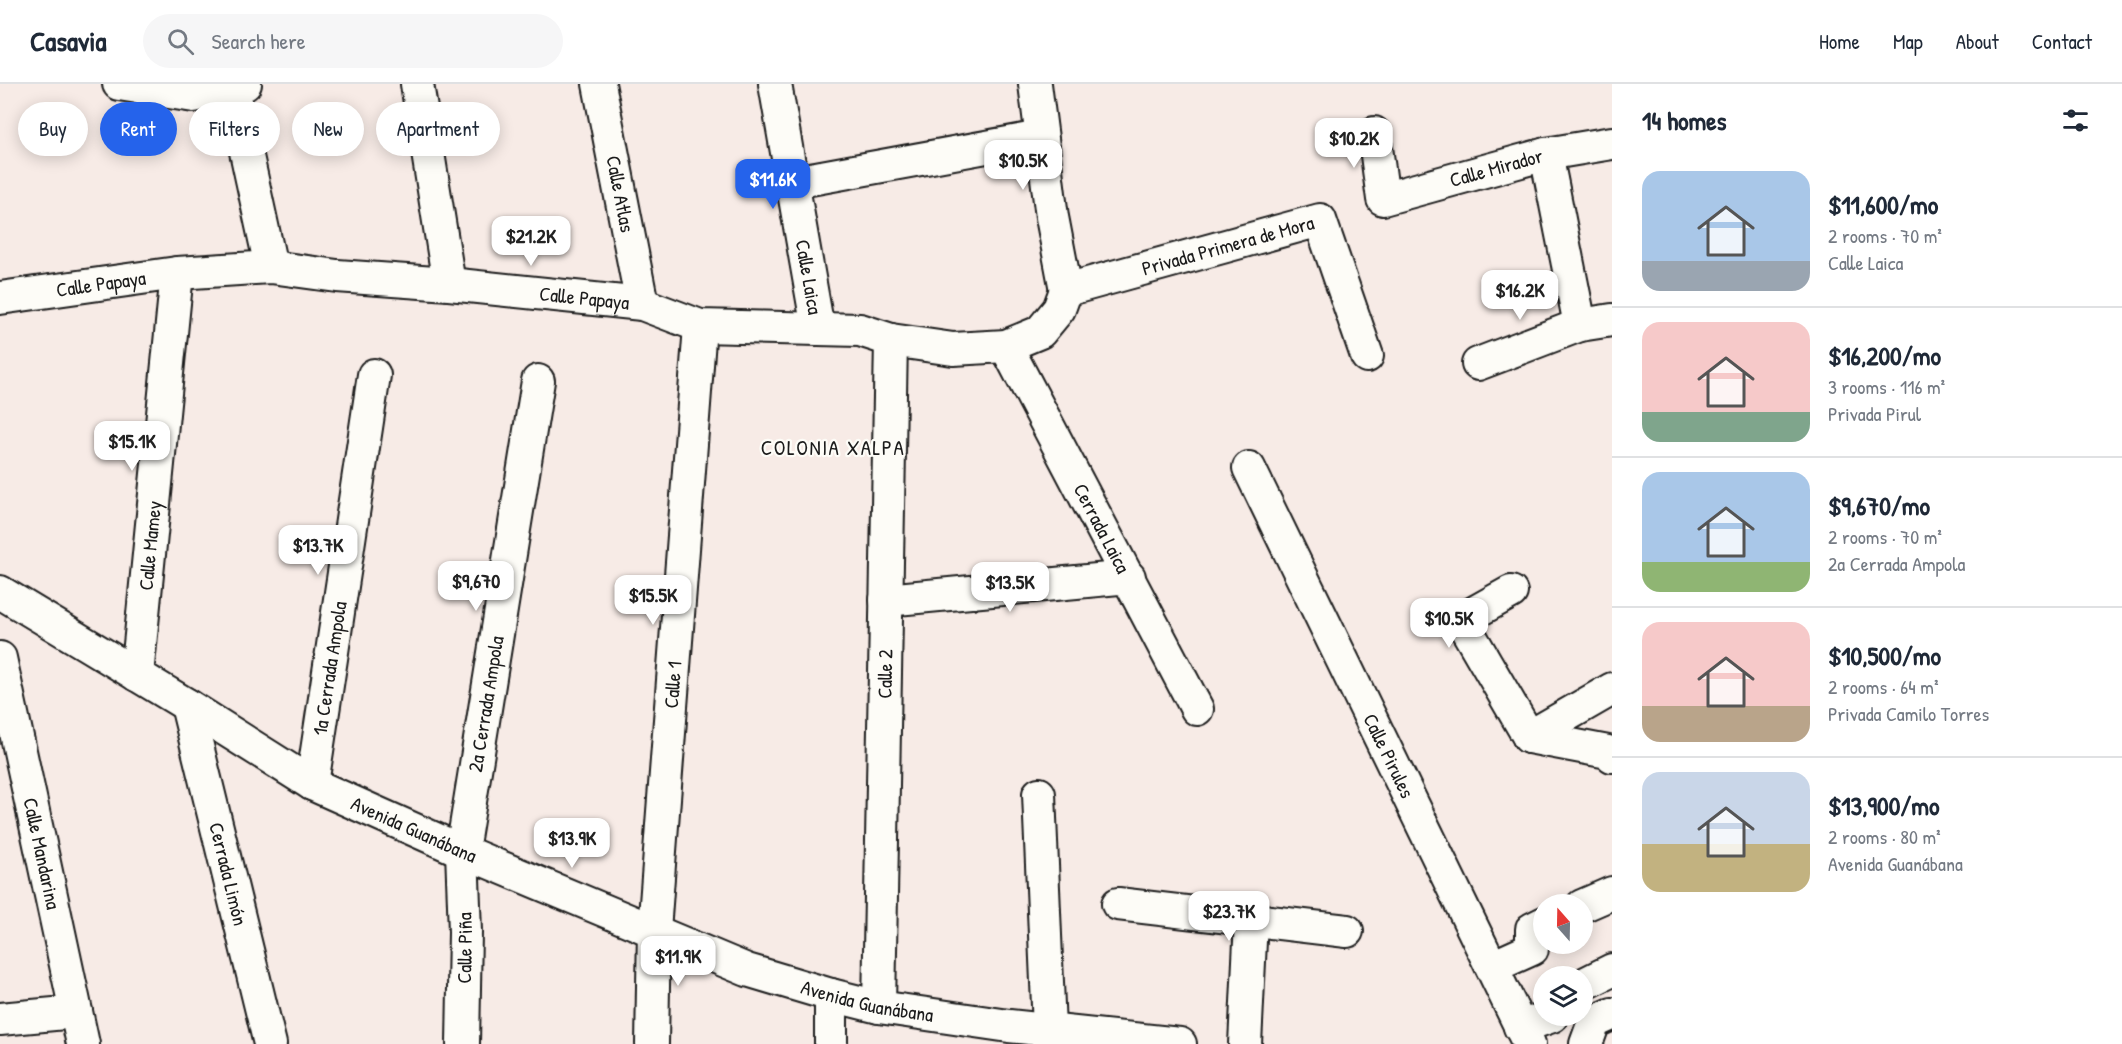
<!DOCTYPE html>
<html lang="en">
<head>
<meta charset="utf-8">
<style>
	:root { --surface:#fff; --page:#f6f6f7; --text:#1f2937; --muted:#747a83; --line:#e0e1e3; --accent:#2563eb }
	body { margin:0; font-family:"Patrick Hand",sans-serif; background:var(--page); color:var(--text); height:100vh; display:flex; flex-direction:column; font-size:22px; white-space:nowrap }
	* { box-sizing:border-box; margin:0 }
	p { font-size:20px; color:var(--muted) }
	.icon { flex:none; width:33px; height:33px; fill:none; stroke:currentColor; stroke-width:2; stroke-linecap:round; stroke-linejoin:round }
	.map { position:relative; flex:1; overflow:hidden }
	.sheet { display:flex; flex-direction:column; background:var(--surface); width:510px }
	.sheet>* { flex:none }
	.hud { position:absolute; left:18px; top:18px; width:570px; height:54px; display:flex; gap:12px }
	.needle { width:39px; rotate:340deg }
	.controls { position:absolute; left:1533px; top:810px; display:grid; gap:12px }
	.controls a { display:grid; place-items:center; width:60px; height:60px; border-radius:50%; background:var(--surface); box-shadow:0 3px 15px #0003; font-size:30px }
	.price { position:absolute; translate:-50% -51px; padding:0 14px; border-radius:12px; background:#fff; color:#222; font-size:20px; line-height:39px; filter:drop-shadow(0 2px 3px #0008) }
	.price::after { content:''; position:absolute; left:50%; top:36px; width:18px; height:14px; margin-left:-9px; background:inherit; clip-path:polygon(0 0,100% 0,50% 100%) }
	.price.selected { background:var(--accent); color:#fff }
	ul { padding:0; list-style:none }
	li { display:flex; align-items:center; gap:18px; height:150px; padding:0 30px }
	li+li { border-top:2px solid var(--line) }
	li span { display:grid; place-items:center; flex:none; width:168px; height:120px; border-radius:18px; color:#555 }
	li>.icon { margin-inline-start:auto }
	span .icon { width:72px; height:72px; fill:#fffc; stroke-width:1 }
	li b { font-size:26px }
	h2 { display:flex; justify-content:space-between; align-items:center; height:72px; padding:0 30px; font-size:26px }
	.tag { padding:0 21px; border-radius:27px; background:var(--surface); box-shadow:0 3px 15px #0003; font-size:21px; line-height:54px }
	.tag.selected { background:var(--accent); color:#fff }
	header { display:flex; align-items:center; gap:36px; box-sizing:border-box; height:84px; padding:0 30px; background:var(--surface); border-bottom:2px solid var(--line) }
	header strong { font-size:28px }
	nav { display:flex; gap:33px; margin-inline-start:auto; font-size:21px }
	.search { width:420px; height:54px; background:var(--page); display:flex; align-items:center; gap:15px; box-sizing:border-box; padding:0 21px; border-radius:33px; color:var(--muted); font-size:22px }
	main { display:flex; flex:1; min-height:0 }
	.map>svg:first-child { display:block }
</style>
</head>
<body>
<header>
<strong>Casavia</strong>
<div class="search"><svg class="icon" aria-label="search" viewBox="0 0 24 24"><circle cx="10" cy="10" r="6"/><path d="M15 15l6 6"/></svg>Search here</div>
<nav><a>Home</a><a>Map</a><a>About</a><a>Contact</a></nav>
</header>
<main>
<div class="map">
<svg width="1612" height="960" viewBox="0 0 1612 960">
	<rect width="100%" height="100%" fill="#f7ebe6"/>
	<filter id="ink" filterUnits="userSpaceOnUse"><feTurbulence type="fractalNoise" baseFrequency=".0167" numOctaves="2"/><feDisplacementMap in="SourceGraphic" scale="12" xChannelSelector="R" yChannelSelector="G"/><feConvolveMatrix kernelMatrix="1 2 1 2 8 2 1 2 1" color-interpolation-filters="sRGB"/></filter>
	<g filter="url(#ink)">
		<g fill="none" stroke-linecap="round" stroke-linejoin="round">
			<g stroke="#1c1c1c" stroke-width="36">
				<g id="minor">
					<polyline points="119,0 194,12 245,0"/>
					<polyline points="417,0 449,200"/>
					<path id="s1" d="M599,0L642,220"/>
					<path id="s2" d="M775,0L818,245"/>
					<polyline points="1035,0 1052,133 1066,206"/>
					<polyline points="232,3 271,183"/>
					<path id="s3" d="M1374,49L1383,115L1546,70L1612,59"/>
					<polyline points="1546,70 1580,241"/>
					<polyline points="794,98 1041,53"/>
					<path id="s4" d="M1066,206L1320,136L1367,272"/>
					<path id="s5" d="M0,214L177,189L271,183L337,192L449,200L642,220L700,242L860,246L891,256L953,265L1006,262L1040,248L1059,225L1066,206"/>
					<path id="s6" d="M1006,262L1197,625"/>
					<polyline points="1478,280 1580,241 1612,236"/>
					<path id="s7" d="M1249,384L1529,960"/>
					<path id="s8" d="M0,508L187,621L312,700L462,767L747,886L831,911L879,923L1009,942L1180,960"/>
					<polyline points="1511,508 1461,536 1529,653"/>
					<polyline points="886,516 1129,493"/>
					<path id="s9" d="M0,574L83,960"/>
					<path id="s10" d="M137,591L177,189"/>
					<path id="s11" d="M187,621L270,960"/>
					<polyline points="1529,653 1612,605"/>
					<polyline points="1529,653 1608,668 1612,672"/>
					<path id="s12" d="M312,700L374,291"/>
					<polyline points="1039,710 1049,945"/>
					<polyline points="1118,820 1347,847"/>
					<polyline points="1582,822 1612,809"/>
					<polyline points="1492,883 1532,865 1532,845 1544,839"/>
					<polyline points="1582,901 1612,886"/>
					<path id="s13" d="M879,923L891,256"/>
					<polyline points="0,935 76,928"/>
					<polyline points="1520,943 1552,932"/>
					<path id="s14" d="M463,960L465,848L462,767L538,297"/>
					<path id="s15" d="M652,960L654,846L700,242"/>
					<polyline points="831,960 831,911"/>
					<polyline points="1245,960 1251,836"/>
					<polyline points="1586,960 1594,938 1612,930"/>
				</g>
			</g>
			<use href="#minor" stroke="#fdfcf7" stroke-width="32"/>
		</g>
	</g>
	<g text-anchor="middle" stroke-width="4.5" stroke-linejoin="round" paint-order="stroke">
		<g font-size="20" fill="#1c1c1c" stroke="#fdfcf7">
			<text dy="7" stroke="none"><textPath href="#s3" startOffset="184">Calle Mirador</textPath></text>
			<text dy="7" stroke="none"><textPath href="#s1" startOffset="112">Calle Atlas</textPath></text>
			<text dy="7" stroke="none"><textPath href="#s4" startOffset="168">Privada Primera de Mora</textPath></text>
			<text dy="7" stroke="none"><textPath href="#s2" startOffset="196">Calle Laica</textPath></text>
			<text dy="7" stroke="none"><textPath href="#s5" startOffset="102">Calle Papaya</textPath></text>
			<text dy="7" stroke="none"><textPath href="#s5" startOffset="588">Calle Papaya</textPath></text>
			<text dy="7" stroke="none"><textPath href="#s6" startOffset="206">Cerrada Laica</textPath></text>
			<text dy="7" stroke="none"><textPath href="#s10" startOffset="130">Calle Mamey</textPath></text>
			<text dy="7" stroke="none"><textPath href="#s12" startOffset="117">1a Cerrada Ampola</textPath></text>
			<text dy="7" stroke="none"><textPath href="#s13" startOffset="333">Calle 2</textPath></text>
			<text dy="7" stroke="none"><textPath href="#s15" startOffset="360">Calle 1</textPath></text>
			<text dy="7" stroke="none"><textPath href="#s14" startOffset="342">2a Cerrada Ampola</textPath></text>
			<text dy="7" stroke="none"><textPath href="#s7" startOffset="320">Calle Pirules</textPath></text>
			<text dy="7" stroke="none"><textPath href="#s8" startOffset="478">Avenida Guanábana</textPath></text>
			<text dy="7" stroke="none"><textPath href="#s9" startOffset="200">Calle Mandarina</textPath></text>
			<text dy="7" stroke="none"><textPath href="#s11" startOffset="174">Cerrada Limón</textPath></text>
			<text dy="7" stroke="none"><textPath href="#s14" startOffset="96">Calle Piña</textPath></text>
			<text dy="7" stroke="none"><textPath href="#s8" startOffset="964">Avenida Guanábana</textPath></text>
		</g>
		<g font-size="21" letter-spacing="1.5" fill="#1c1c1c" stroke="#fdfcf7">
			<text x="833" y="371">COLONIA XALPA</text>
		</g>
	</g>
</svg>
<div class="controls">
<a><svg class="needle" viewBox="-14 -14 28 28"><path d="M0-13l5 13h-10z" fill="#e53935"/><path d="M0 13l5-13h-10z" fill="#747a83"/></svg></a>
<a><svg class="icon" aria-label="layers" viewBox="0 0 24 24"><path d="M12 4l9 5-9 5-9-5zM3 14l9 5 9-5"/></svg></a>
</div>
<b class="price" style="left:1354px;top:85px">$10.2K</b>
<b class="price" style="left:1023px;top:107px">$10.5K</b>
<b class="price selected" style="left:773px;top:126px">$11.6K</b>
<b class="price" style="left:531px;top:183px">$21.2K</b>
<b class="price" style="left:1520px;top:237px">$16.2K</b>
<b class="price" style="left:132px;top:388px">$15.1K</b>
<b class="price" style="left:318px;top:492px">$13.7K</b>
<b class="price" style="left:476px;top:528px">$9,670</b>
<b class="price" style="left:1010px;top:529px">$13.5K</b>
<b class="price" style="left:653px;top:542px">$15.5K</b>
<b class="price" style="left:1449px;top:565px">$10.5K</b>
<b class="price" style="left:572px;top:785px">$13.9K</b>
<b class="price" style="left:1229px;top:858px">$23.7K</b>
<b class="price" style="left:678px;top:903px">$11.9K</b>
<div class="hud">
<a class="tag">Buy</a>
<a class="tag selected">Rent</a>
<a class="tag">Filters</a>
<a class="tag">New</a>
<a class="tag">Apartment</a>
</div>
</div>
<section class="sheet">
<h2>14 homes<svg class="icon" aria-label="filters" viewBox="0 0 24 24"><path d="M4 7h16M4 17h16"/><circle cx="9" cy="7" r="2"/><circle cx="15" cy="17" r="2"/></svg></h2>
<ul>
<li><span style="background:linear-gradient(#a9c7e8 75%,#9aa5b1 0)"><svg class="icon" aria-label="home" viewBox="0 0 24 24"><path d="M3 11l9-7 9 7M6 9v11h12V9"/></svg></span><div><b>$11,600/mo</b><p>2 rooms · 70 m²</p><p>Calle Laica</p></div></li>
<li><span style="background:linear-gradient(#f6c9c9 75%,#7fa58c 0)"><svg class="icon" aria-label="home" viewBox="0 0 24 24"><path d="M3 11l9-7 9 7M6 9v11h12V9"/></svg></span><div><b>$16,200/mo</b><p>3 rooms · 116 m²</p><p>Privada Pirul</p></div></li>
<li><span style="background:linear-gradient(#a9c7e8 75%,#8fb573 0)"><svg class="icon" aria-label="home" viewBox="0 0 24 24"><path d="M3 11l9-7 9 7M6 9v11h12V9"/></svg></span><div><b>$9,670/mo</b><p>2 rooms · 70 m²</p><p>2a Cerrada Ampola</p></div></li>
<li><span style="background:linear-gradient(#f6c9c9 70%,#b9a48a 0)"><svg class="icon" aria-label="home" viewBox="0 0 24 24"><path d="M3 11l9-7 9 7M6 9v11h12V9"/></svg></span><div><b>$10,500/mo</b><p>2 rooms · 64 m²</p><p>Privada Camilo Torres</p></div></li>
<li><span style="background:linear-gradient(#c9d6e8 60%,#c2b280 0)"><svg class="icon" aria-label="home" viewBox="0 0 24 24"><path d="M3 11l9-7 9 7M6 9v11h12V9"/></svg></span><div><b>$13,900/mo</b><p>2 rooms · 80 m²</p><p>Avenida Guanábana</p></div></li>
</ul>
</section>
</main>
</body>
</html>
